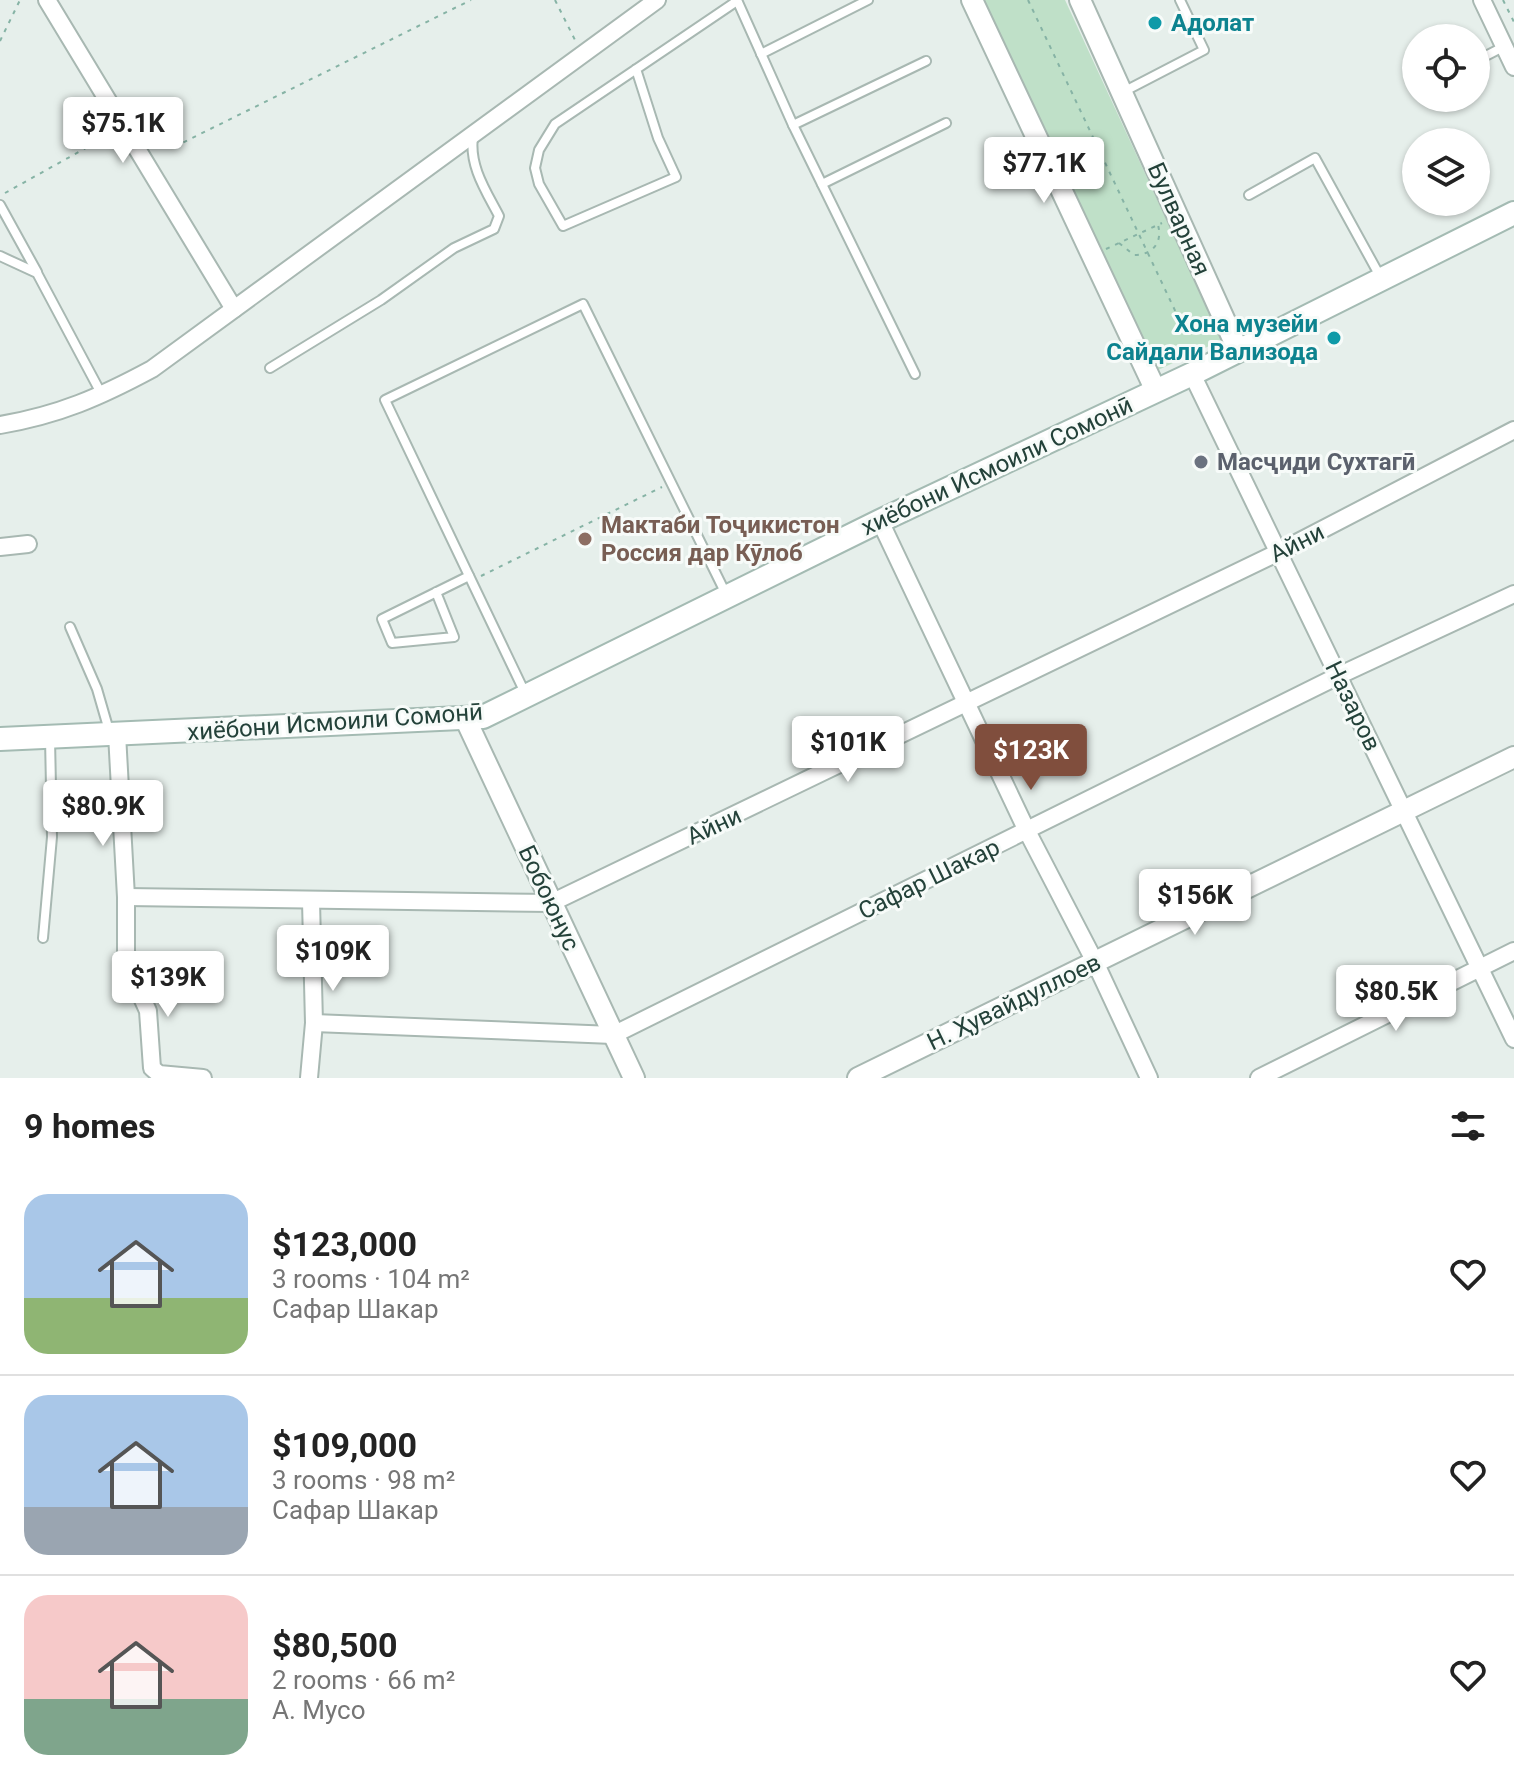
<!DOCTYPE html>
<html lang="en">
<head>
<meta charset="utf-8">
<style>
	:root { --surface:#fff; --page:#f6f6f6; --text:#222; --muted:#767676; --line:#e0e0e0; --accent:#804e3d }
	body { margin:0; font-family:Roboto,sans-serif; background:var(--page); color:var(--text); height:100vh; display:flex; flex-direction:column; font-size:30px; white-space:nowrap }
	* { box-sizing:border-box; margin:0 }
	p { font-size:26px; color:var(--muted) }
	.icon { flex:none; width:44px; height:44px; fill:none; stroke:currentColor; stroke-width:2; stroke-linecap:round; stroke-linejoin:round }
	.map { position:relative; height:1078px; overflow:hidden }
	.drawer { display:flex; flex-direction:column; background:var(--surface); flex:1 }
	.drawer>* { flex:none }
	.controls { position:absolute; left:1402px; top:24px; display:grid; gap:16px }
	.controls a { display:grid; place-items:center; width:88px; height:88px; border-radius:50%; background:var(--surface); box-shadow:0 2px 6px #0004; font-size:40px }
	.price { position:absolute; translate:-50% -68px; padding:0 18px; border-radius:8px; background:#fff; color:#222; font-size:26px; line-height:52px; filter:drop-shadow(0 2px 4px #0008) }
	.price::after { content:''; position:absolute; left:50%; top:48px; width:24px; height:18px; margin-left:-12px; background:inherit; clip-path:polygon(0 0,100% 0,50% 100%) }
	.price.active { background:var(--accent); color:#fff }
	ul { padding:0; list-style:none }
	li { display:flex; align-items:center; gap:24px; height:200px; padding:0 24px }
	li+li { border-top:2px solid var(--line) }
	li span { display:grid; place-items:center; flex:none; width:224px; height:160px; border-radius:24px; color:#555 }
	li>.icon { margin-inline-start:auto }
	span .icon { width:96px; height:96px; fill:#fffc; stroke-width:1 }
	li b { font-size:34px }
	h2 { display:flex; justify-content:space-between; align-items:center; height:96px; padding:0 24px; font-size:34px }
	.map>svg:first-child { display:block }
</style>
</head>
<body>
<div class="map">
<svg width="1514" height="1078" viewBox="0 0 1514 1078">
	<rect width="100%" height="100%" fill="#e6efeb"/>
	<polygon fill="#bfe0c8" points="980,0 1065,0 1222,340 1156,371"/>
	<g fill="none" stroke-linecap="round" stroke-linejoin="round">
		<g stroke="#a8b8b2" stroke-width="12">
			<g id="service">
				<polyline points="737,0 793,125 926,61"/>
				<polyline points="761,54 868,0"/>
				<polyline points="1476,61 1503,47"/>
				<polyline points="636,69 658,138 676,177 563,226 539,184 535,168 539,150 555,124 737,1"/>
				<polyline points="1123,92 1204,50 1180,0"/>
				<polyline points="793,125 915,374"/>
				<polyline points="822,184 946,123"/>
				<polyline points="1249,195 1315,158 1381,278"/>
				<polyline points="0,205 37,272"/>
				<polyline points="0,256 37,273 102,395"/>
				<path d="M270,368L381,300L454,248L494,229L499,216C486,191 469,166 473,137"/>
				<polyline points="436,592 454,637 392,643 382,619 469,576"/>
				<polyline points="70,627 97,689 110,734"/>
				<polyline points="526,695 385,400 583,304 726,594"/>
				<polyline points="43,938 52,837 50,738"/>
			</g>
		</g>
		<g stroke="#a8b8b2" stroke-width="20">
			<g id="minor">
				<polyline points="47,0 234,309"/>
				<polyline points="1482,0 1514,67"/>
				<polyline points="1192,374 1514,1039"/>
				<path d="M0,425C59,415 100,397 152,369L657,0"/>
				<polyline points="880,521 1027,831 1095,962 1149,1078"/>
				<polyline points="0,547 28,544"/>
				<polyline points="117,734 126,897 126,962 148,1011 152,1068 159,1074 203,1078"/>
				<polyline points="126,897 551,903 1279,552 1514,430"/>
				<polyline points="314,1023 613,1035 1338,676 1514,594"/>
				<polyline points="309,1078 314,1023 311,901"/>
				<polyline points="1259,1078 1514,951"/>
			</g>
		</g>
		<g stroke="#a8b8b2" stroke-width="24">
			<g id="tertiary">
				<polyline points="972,0 1156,391"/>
				<polyline points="1080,0 1238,350"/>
				<polyline points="465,718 634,1078"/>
				<polyline points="858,1078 1514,757"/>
			</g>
		</g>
		<g stroke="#a4bbb3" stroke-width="26">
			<polyline id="secondary" points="0,739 483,717 880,521 1192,374 1514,213"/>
		</g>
		<g stroke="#86b3a5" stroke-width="2" stroke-dasharray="4 6" stroke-linecap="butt">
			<polyline points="555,0 576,42"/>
			<polyline points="1028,0 1180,321"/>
			<polyline points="1503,0 1514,22"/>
			<polyline points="0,41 20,0"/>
			<polyline points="154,147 180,144 471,0"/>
			<polyline points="5,193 111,134"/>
			<path d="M1119,243L1134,255C1152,255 1163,243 1158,225"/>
			<polyline points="1106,249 1162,223"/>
			<polyline points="481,576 662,487"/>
		</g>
		<use href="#service" stroke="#fff" stroke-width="8"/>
		<use href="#minor" stroke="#fff" stroke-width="16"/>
		<use href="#tertiary" stroke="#fff" stroke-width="20"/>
		<use href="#secondary" stroke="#fff" stroke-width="22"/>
	</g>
	<g fill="#0f9aa8" stroke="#f7fbf9" stroke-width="3">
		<circle cx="1155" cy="23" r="8"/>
		<circle cx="1334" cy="338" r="8"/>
	</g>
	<circle fill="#6b7280" stroke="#f7fbf9" stroke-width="3" cx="1201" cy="462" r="8"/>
	<circle fill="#8d6e63" stroke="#f7fbf9" stroke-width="3" cx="585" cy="539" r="8"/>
	<g text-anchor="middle" stroke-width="6" stroke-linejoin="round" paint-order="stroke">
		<g font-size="24" font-weight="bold" fill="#0d838f" stroke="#f7fbf9" text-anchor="start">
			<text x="1171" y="31">Адолат</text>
			<text x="1318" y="332" text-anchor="end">Хона музейи<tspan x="1318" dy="28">Сайдали Вализода</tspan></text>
		</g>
		<g font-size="24" fill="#24423a" stroke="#f7fbf9">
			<text transform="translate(1179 219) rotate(66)" y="8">Булварная</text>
			<text transform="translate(997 466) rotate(-25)" y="8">хиёбони Исмоили Сомонӣ</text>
			<text transform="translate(1297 543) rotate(-27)" y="8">Айни</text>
			<text transform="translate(1353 706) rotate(64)" y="8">Назаров</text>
			<text transform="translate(335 722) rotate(-4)" y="8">хиёбони Исмоили Сомонӣ</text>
			<text transform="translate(714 826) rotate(-25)" y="8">Айни</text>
			<text transform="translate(929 879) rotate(-26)" y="8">Сафар Шакар</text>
			<text transform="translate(549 898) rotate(65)" y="8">Бобоюнус</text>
			<text transform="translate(1014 1002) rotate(-26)" y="8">Н. Ҳувайдуллоев</text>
		</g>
		<g font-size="24" font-weight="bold" fill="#5b616d" stroke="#f7fbf9" text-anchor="start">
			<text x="1217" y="470">Масҷиди Сухтагӣ</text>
		</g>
		<g font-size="24" font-weight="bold" fill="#785e54" stroke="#f7fbf9" text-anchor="start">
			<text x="601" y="533">Мактаби Тоҷикистон<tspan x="601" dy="28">Россия дар Кӯлоб</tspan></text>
		</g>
	</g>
</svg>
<div class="controls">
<a><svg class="icon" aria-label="locate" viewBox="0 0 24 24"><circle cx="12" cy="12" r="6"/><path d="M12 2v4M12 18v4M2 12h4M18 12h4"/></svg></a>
<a><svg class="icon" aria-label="layers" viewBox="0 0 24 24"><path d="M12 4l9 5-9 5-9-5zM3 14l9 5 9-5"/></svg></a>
</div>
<b class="price" style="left:123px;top:165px">$75.1K</b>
<b class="price" style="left:1044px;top:205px">$77.1K</b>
<b class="price" style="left:848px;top:784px">$101K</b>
<b class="price active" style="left:1031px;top:792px">$123K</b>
<b class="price" style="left:103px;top:848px">$80.9K</b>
<b class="price" style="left:1195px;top:937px">$156K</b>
<b class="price" style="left:333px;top:993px">$109K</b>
<b class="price" style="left:168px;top:1019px">$139K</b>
<b class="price" style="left:1396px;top:1033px">$80.5K</b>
</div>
<section class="drawer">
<h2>9 homes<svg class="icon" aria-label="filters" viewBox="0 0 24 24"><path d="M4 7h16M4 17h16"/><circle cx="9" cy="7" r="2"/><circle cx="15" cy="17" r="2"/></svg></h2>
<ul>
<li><span style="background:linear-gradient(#a9c7e8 65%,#8fb573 0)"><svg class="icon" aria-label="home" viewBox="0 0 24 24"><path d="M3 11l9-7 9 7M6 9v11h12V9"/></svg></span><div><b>$123,000</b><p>3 rooms · 104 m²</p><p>Сафар Шакар</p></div><svg class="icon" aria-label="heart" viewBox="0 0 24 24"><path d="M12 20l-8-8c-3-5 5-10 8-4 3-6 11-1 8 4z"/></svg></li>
<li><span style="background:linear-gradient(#a9c7e8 70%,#9aa5b1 0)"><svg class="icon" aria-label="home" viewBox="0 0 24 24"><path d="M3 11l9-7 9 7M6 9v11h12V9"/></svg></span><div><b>$109,000</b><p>3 rooms · 98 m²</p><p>Сафар Шакар</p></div><svg class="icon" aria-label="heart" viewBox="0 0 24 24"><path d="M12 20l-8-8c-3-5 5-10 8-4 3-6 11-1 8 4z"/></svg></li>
<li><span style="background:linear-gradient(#f6c9c9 65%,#7fa58c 0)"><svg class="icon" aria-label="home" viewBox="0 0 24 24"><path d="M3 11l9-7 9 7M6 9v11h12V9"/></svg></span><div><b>$80,500</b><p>2 rooms · 66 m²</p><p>А. Мусо</p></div><svg class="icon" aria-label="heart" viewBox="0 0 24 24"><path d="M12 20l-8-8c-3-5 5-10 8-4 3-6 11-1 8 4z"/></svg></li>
</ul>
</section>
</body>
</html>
